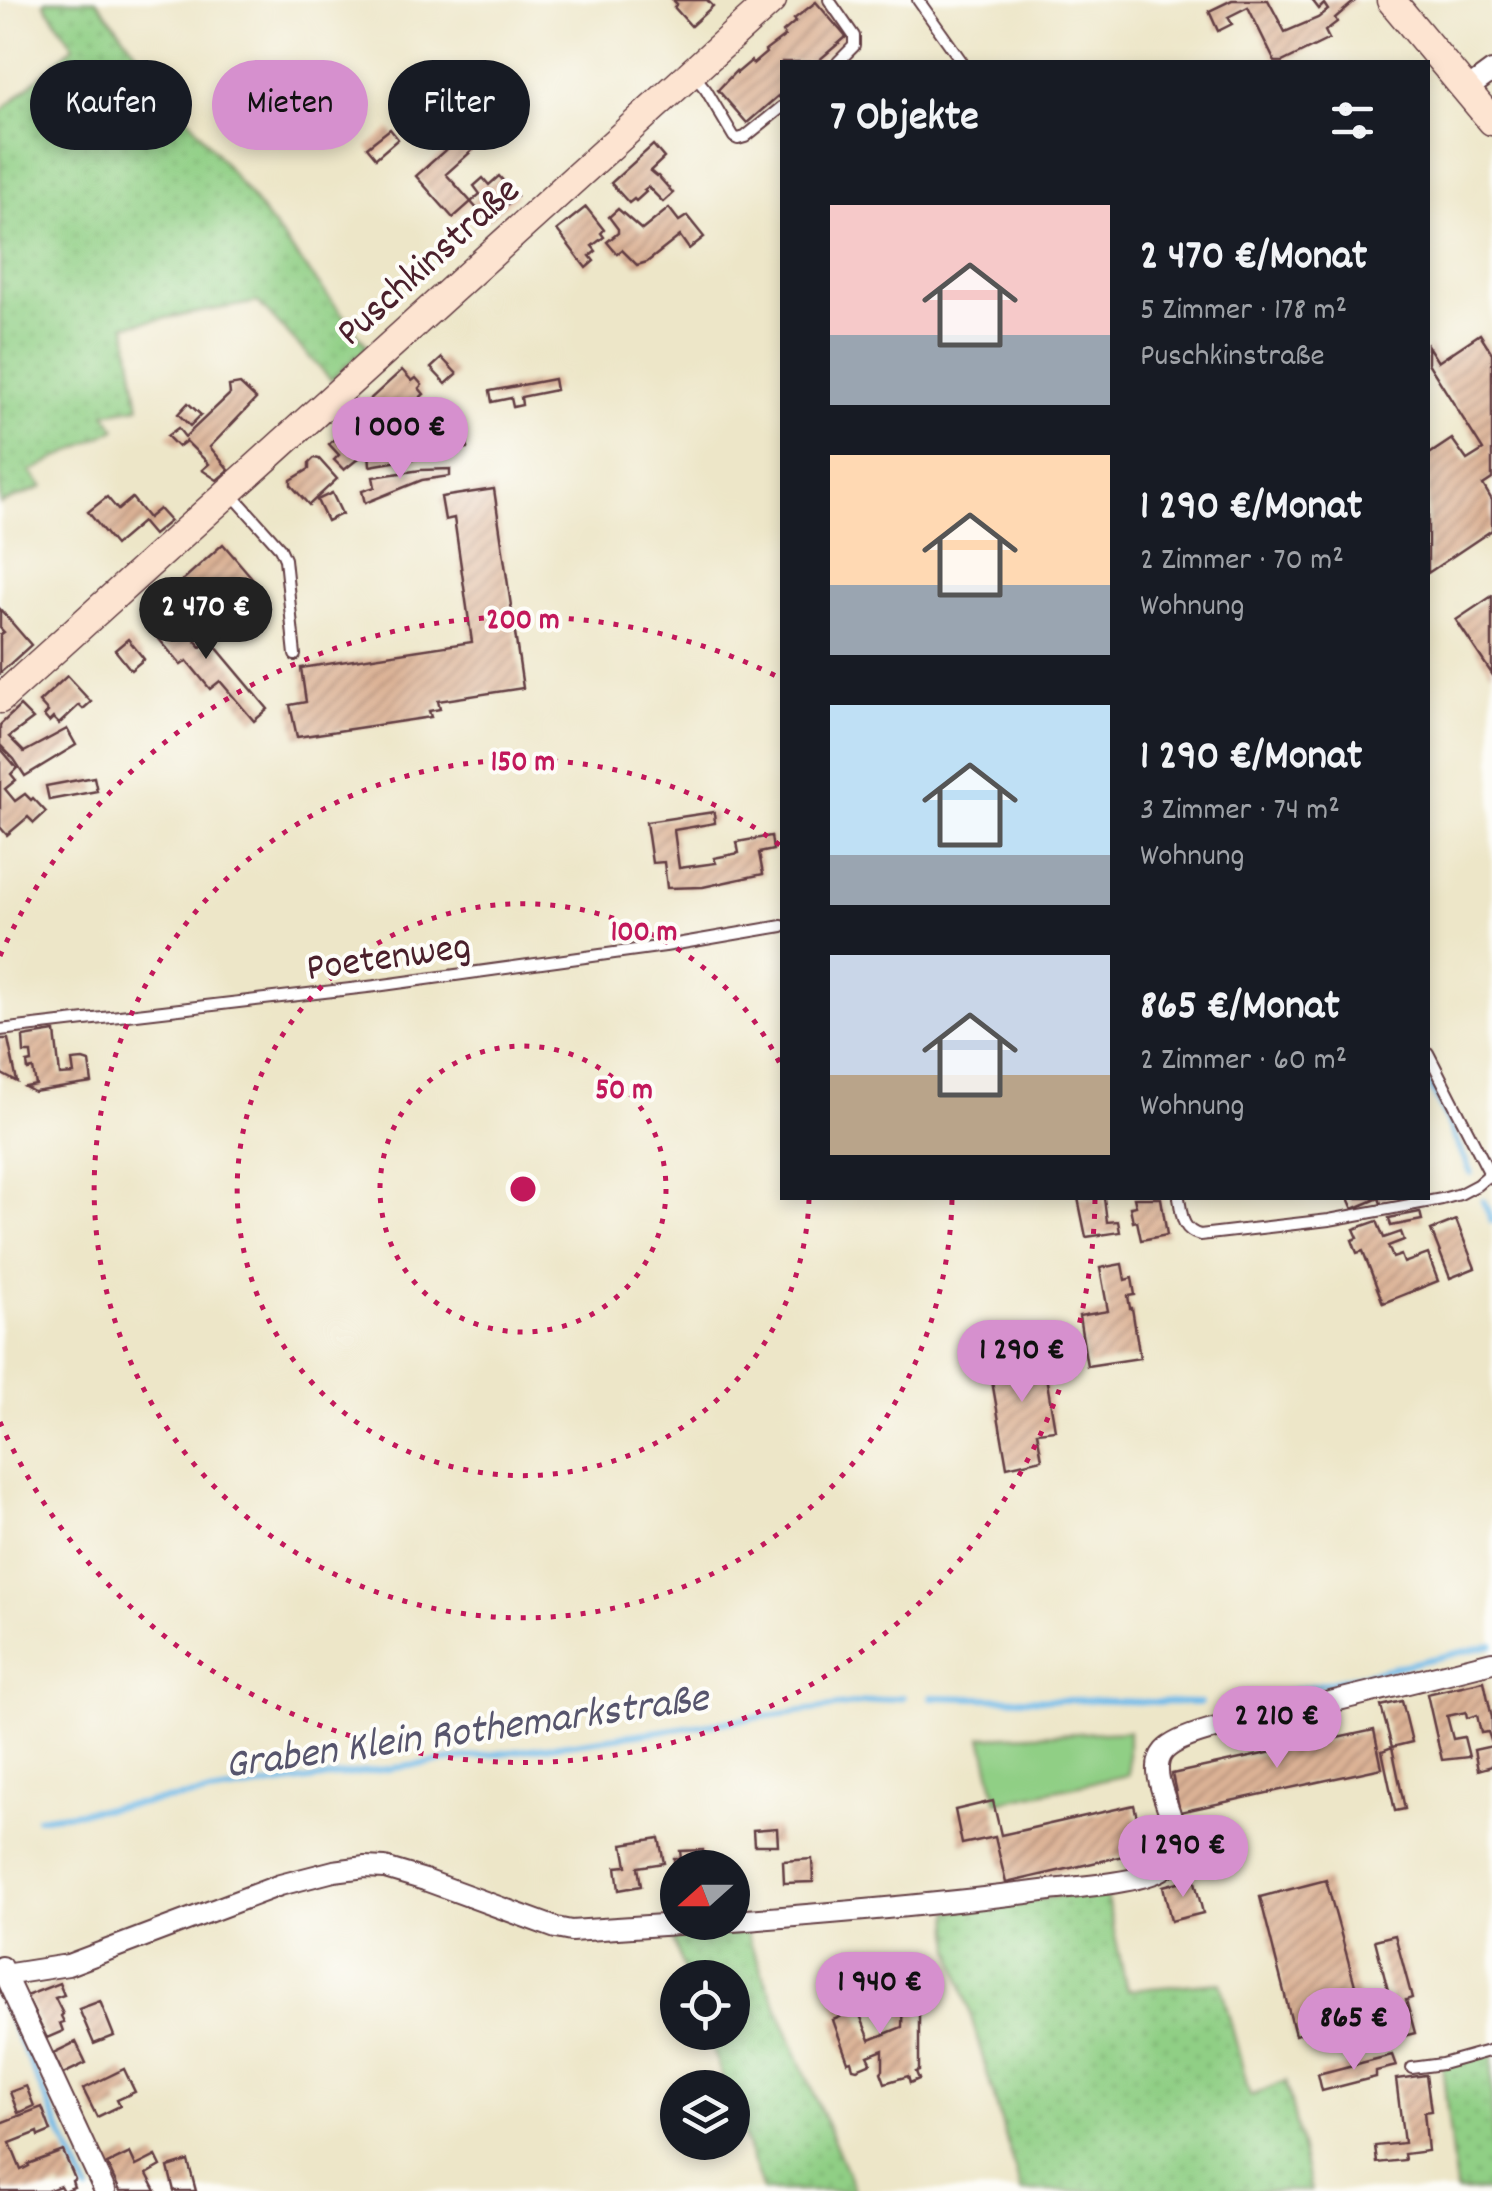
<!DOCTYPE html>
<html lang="de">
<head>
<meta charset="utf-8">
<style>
	:root { --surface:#171b24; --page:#20242c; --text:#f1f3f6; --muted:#9ea1a6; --accent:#d690ce }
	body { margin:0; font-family:Dekko,sans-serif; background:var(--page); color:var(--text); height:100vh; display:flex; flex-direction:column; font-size:38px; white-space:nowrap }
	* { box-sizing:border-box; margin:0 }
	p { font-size:32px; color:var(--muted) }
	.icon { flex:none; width:55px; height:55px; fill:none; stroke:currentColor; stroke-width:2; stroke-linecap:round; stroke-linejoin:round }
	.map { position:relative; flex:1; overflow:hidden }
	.details { position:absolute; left:780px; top:60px; width:650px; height:1140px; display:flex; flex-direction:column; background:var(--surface); border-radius:0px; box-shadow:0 5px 15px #0003 }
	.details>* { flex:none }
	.guide { position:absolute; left:30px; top:60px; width:600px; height:90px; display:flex; gap:20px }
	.needle { width:65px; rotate:249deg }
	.buttons { position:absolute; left:660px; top:1850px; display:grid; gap:20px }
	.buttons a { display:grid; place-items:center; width:90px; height:90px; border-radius:50%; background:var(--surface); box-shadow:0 5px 15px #0003; font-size:50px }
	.price { position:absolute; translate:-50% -85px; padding:0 22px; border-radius:35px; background:var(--accent); color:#111; font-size:32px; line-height:65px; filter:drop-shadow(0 2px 5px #0008) }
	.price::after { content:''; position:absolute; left:50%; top:60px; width:30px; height:22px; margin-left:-15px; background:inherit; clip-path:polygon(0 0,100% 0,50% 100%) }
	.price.current { background:#222; color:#fff }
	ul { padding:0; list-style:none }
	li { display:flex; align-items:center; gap:30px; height:250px; padding:0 50px }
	li span { display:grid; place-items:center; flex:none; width:280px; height:200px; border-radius:0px; color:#555 }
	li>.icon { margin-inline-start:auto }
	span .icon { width:120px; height:120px; fill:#fffc; stroke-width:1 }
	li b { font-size:42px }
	h2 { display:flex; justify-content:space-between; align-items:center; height:120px; padding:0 50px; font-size:42px }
	.pill { padding:0 35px; border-radius:45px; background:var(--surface); box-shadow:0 5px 15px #0003; font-size:35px; line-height:90px }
	.pill.current { background:var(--accent); color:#111 }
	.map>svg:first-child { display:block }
</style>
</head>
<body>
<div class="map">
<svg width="1492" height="2191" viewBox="0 0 1492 2191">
	<defs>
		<pattern id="green-dots" width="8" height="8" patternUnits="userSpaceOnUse" patternTransform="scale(2.5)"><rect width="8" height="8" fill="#90cf85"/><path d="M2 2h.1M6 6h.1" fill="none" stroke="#7eb173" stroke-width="1.8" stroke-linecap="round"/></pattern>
		<pattern id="building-hatch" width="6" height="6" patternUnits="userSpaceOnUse" patternTransform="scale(2.5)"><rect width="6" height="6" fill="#dcb295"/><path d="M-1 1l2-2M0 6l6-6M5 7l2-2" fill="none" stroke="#b4907a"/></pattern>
	</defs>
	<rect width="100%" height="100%" fill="#fdfcf7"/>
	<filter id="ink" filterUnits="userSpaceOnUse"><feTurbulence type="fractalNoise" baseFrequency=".01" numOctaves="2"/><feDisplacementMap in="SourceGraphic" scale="20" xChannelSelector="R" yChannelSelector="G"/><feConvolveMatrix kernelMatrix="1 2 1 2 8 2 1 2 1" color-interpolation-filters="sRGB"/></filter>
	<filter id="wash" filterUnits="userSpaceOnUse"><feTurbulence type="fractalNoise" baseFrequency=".0048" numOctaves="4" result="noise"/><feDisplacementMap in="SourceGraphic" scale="40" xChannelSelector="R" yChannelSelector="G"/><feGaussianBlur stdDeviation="2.25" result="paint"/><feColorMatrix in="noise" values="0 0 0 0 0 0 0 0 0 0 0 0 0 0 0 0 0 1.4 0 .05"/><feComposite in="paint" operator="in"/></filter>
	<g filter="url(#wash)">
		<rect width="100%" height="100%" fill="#ede6c8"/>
		<g fill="url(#green-dots)" stroke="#6d7758" stroke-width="2.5">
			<polygon points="46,0 96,0 368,347 331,380 258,302 126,325 139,407 105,413 116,429 30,472 43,487 0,504 0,112 74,46 44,3"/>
			<polygon points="1105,1890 1127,1990 1220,1982 1250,2096 1286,2081 1311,2191 1021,2191 952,1950 950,1911"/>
			<polygon points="745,1931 855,2191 763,2191 733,2106 732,2088 726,2087 706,2033 732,2032 732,1978 686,1977 672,1937"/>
			<polygon points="1492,2050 1492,2191 1456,2191 1442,2064"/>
		</g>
		<polygon fill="#90cf85" stroke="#6d7758" stroke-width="2.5" points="1128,1731 1128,1775 997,1802 982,1737"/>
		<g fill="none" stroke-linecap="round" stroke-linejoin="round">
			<g stroke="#6fbae8" stroke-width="6">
				<polyline points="1428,1080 1471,1173"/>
				<polyline points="1483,1201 1492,1221"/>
				<polyline points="931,1697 1200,1703"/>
				<polyline points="1230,1705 1492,1645"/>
				<polyline points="37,1818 903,1697"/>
				<polyline points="0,1998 88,2191"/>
			</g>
		</g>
		<g id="blocks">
			<g fill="url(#building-hatch)">
				<polygon points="673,0 707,0 713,6 691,26 674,7 677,4"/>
				<polygon points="1232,0 1268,0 1285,32 1318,18 1328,10 1324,4 1319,9 1312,0 1356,0 1335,18 1337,22 1325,31 1329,39 1282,62 1275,62 1248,7 1228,17 1232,24 1218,31 1209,11"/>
				<polygon points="816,2 846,37 817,62 782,62 782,100 778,96 747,123 718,90 736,71 737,73 751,61 753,64 766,53 765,51 785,36 783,32 796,21 794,19"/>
				<polygon points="390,129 398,139 376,158 367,147"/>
				<polygon points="462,135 474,149 446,174 471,202 453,218 416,176"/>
				<polygon points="653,145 664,158 650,171 656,176 658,176 673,193 663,202 648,187 644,190 646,192 636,201 634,199 629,203 611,183"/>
				<polygon points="499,176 517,196 488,221 471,202 480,194 474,186 483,178 489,185"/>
				<polygon points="586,207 604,230 601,233 604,237 592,246 596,251 590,256 594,261 586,268 557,230"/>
				<polygon points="669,208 679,221 687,216 704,237 689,249 680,236 647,262 637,265 622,250 617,254 607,242 618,233 618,229 609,217 618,209 642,230"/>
				<polygon points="1480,334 1492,353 1492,479 1483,485 1492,500 1492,530 1428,573 1428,455 1452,439 1467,460 1483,450 1428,363 1428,346 1438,362"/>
				<polygon points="442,358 457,374 446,384 431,368"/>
				<polygon points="402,370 412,381 416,378 422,385 419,388 424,394 408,408 405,404 386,421 368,401"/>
				<polygon points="554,379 556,390 521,397 522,405 513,407 511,398 492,402 490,391"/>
				<polygon points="240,384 256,399 210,447 229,470 217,480 202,470 209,464 186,441 178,447 167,436 178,428 185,437 230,394 229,386"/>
				<polygon points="188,403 201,415 190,426 178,414"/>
				<polygon points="362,414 383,436 377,441 436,432 440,454 370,466 369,450 344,470 334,460 339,455 329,444"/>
				<polygon points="464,423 468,448 445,452 440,427"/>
				<polygon points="314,458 319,459 337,479 309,505 291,485 291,480 309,469 309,463"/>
				<polygon points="450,469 450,476 422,480 365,503 362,491 375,487 373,477 421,470"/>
				<polygon points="494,489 523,688 438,701 440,709 429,711 431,717 297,737 290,705 306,702 301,668 472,642 454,518 445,520 441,497"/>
				<polygon points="332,493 342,514 327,521 317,500"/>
				<polygon points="107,497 118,510 132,498 148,518 159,509 170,521 153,535 142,522 115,545 88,512"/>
				<polygon points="223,544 254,580 192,634 167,606 182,593 176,586"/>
				<polygon points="1492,596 1492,674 1456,620"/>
				<polygon points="0,609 31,645 0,673 0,635 4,632 0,628"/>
				<polygon points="168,609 201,647 210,640 268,709 254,721 220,681 210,689 187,661 181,665 148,626"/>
				<polygon points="128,639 144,659 131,670 115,650"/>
				<polygon points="67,676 91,702 83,709 79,705 59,724 53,718 49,722 44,716 48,712 39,702"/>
				<polygon points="20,706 33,719 9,737 24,752 67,729 76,745 25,776 14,759 0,745 0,725"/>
				<polygon points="0,748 17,768 11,774 16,780 5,789 15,801 25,794 31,800 33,798 46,812 34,823 28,817 7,835 0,827"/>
				<polygon points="94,777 97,791 49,800 46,786"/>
				<polygon points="714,812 715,823 674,830 679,868 716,863 714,858 739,853 737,842 771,836 773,850 759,853 763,874 703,887 667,888 664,862 652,863 646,822"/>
				<polygon points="55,1032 60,1075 74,1074 72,1061 83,1060 89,1062 92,1083 34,1092 25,1087 36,1085 33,1069 28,1070 27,1063 32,1062 31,1053 24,1053 23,1037"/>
				<polygon points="0,1039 8,1039 17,1082 0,1073"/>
				<polygon points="1078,1198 1104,1198 1107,1222 1118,1221 1120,1232 1086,1237"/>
				<polygon points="1134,1198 1161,1198 1167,1235 1141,1240 1137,1221 1133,1222 1130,1207 1136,1206"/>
				<polygon points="1348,1198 1399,1198 1401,1203 1382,1206 1379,1198 1353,1209"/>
				<polygon points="1420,1212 1422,1220 1391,1226 1389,1218"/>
				<polygon points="1456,1220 1475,1268 1450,1278 1431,1230"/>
				<polygon points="1377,1221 1384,1238 1401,1232 1404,1240 1388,1246 1393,1258 1401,1255 1404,1263 1428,1254 1438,1281 1383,1303 1363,1251 1357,1253 1352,1240 1358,1238 1354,1229"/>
				<polygon points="1122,1264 1125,1280 1132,1278 1135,1295 1128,1296 1130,1308 1132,1308 1140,1358 1087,1366 1079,1316 1108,1311 1100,1268"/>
				<polygon points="1042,1352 1055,1430 1037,1432 1042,1459 1007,1467 988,1358"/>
				<polygon points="1484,1681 1492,1718 1492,1743 1488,1732 1481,1733 1477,1715 1467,1718 1466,1712 1447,1716 1453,1739 1464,1737 1469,1757 1442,1760 1427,1694"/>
				<polygon points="1402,1701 1412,1742 1392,1747 1381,1706"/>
				<polygon points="1374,1730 1382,1768 1180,1812 1172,1774"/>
				<polygon points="1492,1746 1492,1766 1478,1770 1474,1750"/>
				<polygon points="1392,1747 1405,1809 1395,1811 1382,1751"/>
				<polygon points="993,1801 1001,1835 1134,1805 1145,1851 1006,1883 995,1837 962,1844 955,1810"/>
				<polygon points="777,1828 778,1845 754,1845 753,1830"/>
				<polygon points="659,1838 664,1863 638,1867 641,1886 619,1890 616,1867 627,1866 623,1844"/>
				<polygon points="703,1850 705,1868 674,1868 674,1858 681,1858 680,1851"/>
				<polygon points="812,1859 813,1882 784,1883 783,1861"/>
				<polygon points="1194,1878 1203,1913 1171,1921 1163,1886"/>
				<polygon points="1326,1880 1364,2018 1295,2035 1260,1897"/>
				<polygon points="1395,1935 1412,1998 1406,2000 1415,2033 1400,2037 1375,1940"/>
				<polygon points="59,1983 64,1995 55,1998 63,2014 61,2016 64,2022 60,2023 63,2031 47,2038 26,1996"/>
				<polygon points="849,1986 854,1999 860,1997 863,2008 858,2010 870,2040 902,2027 903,1990 919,1990 919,2071 916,2072 919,2079 910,2083 908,2076 885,2083 881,2072 883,2070 883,2050 868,2056 871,2062 869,2064 857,2069 853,2068 851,2061 848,2062 833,2020 840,2017 830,1993"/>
				<polygon points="100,2001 114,2036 94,2044 79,2009"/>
				<polygon points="76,2042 86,2063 63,2074 53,2053"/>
				<polygon points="1392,2055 1396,2066 1376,2071 1376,2077 1322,2091 1318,2074"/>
				<polygon points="124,2069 135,2092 117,2100 120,2106 97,2117 83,2089"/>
				<polygon points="1426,2075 1431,2111 1424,2112 1428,2151 1404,2154 1405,2160 1377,2163 1375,2146 1404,2143 1396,2079"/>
				<polygon points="26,2086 34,2106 18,2113 10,2092"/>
				<polygon points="42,2107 51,2131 39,2136 38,2132 10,2143 21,2170 29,2166 28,2164 63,2151 75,2179 72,2181 74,2187 63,2191 60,2186 47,2191 0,2191 0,2123"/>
				<polygon points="130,2153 136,2166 156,2156 161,2166 147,2174 156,2191 120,2191 107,2164"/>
				<polygon points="188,2161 196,2191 174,2191 168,2167"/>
			</g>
		</g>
	</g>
	<g filter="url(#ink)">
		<use href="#blocks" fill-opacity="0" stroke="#623d43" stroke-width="2.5"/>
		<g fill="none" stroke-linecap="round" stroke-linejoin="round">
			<g stroke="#623d43" stroke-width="14">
				<g id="lane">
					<polyline points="829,0 854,36 854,46 838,62"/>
					<polyline points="918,0 962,62"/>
					<polyline points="694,75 706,90 734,137 738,139 745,137 782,107"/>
					<polyline points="230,492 280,548 285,559 295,655"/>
					<polyline points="0,1030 376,986 665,946 782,926"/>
					<polyline points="1428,1053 1492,1178"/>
					<path d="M1179,1198C1182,1214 1181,1230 1200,1235L1329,1220L1442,1199L1460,1194L1477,1185L1492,1172"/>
					<polyline points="1412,2068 1442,2064 1492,2050"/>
				</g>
			</g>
			<g stroke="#623d43" stroke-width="24">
				<g id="street">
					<polyline points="1466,90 1492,71"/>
					<path d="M732,1921C839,1913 944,1904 1050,1890C1078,1887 1137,1883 1161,1870C1206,1846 1138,1781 1164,1751C1183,1730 1264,1718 1293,1711C1359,1695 1426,1679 1492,1662"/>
					<polyline points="1,1967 105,2191"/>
					<polyline points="4,1975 68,1965 280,1885 334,1871 365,1867 385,1868 425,1880 556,1928 571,1931 709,1922"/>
				</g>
			</g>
			<g stroke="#623d43" stroke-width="31">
				<g id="secondary">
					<polyline points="1391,0 1492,121"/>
					<polyline points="0,699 772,0"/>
				</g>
			</g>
			<use href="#lane" stroke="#fff" stroke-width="10"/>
			<use href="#street" stroke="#fff" stroke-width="20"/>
			<use href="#secondary" stroke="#fde4d1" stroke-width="28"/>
		</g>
	</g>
	<g fill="none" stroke="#c2185b" stroke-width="5" stroke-dasharray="5 10">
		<circle cx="523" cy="1189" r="143"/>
		<path d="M809 1199A286 286 0 1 1 782 1068"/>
		<path d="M952 1200A429 429 0 1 1 781 846"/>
		<path d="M1095 1199A572 572 0 0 1 0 1422M0 956A572 572 0 0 1 778 677"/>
	</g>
	<g text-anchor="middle" stroke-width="8" stroke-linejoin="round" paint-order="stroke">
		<g font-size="40" fill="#4a1f2b" stroke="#fdfcf7">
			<text transform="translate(426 259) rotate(-42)" y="14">Puschkinstraße</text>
			<text transform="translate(388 954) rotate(-8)" y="14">Poetenweg</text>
		</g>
		<g font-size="42" font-style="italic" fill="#57556d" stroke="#fdfcf7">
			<text transform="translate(466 1728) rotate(-8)" y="15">Graben Klein Rothemarkstraße</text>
		</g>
	</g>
	<circle cx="523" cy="1189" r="15" fill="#c2185b" stroke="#fdfcf7" stroke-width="5"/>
	<g font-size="30" text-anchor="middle" font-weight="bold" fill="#c2185b" stroke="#fdfcf7" stroke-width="8" stroke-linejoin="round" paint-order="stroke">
		<text x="523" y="628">200 m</text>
		<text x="523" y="770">150 m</text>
		<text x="644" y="940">100 m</text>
		<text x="624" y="1098">50 m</text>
	</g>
</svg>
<div class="buttons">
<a><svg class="needle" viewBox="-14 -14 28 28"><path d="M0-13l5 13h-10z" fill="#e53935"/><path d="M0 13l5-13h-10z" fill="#9ea1a6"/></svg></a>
<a><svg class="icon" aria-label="locate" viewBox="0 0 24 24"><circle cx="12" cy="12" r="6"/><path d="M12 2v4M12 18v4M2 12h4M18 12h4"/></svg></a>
<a><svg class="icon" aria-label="layers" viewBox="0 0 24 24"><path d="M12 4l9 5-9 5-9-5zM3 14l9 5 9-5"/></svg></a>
</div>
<b class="price" style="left:400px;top:482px">1 000 €</b>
<b class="price current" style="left:206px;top:662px">2 470 €</b>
<b class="price" style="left:1022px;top:1405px">1 290 €</b>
<b class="price" style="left:1277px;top:1771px">2 210 €</b>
<b class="price" style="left:1183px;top:1900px">1 290 €</b>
<b class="price" style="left:880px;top:2037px">1 940 €</b>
<b class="price" style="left:1354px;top:2073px">865 €</b>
<div class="guide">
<a class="pill">Kaufen</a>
<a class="pill current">Mieten</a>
<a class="pill">Filter</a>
</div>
<section class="details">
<h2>7 Objekte<svg class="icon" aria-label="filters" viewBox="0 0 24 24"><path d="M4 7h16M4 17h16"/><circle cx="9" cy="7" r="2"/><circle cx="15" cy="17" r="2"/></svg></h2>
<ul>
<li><span style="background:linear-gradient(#f6c9c9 65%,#9aa5b1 0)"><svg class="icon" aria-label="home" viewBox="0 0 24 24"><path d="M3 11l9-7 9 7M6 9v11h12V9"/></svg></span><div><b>2 470 €/Monat</b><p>5 Zimmer · 178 m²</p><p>Puschkinstraße</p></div></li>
<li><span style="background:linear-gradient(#ffd9b3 65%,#9aa5b1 0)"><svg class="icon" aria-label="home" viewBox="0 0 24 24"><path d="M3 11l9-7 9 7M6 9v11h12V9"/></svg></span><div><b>1 290 €/Monat</b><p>2 Zimmer · 70 m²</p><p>Wohnung</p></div></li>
<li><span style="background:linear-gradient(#bfe0f5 75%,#9aa5b1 0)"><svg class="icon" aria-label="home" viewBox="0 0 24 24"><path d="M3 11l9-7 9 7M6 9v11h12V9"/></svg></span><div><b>1 290 €/Monat</b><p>3 Zimmer · 74 m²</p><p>Wohnung</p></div></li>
<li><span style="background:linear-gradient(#c9d6e8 60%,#b9a48a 0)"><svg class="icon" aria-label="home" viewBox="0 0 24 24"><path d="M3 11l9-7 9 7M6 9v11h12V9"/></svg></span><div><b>865 €/Monat</b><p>2 Zimmer · 60 m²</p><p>Wohnung</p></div></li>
</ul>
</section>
</div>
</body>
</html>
